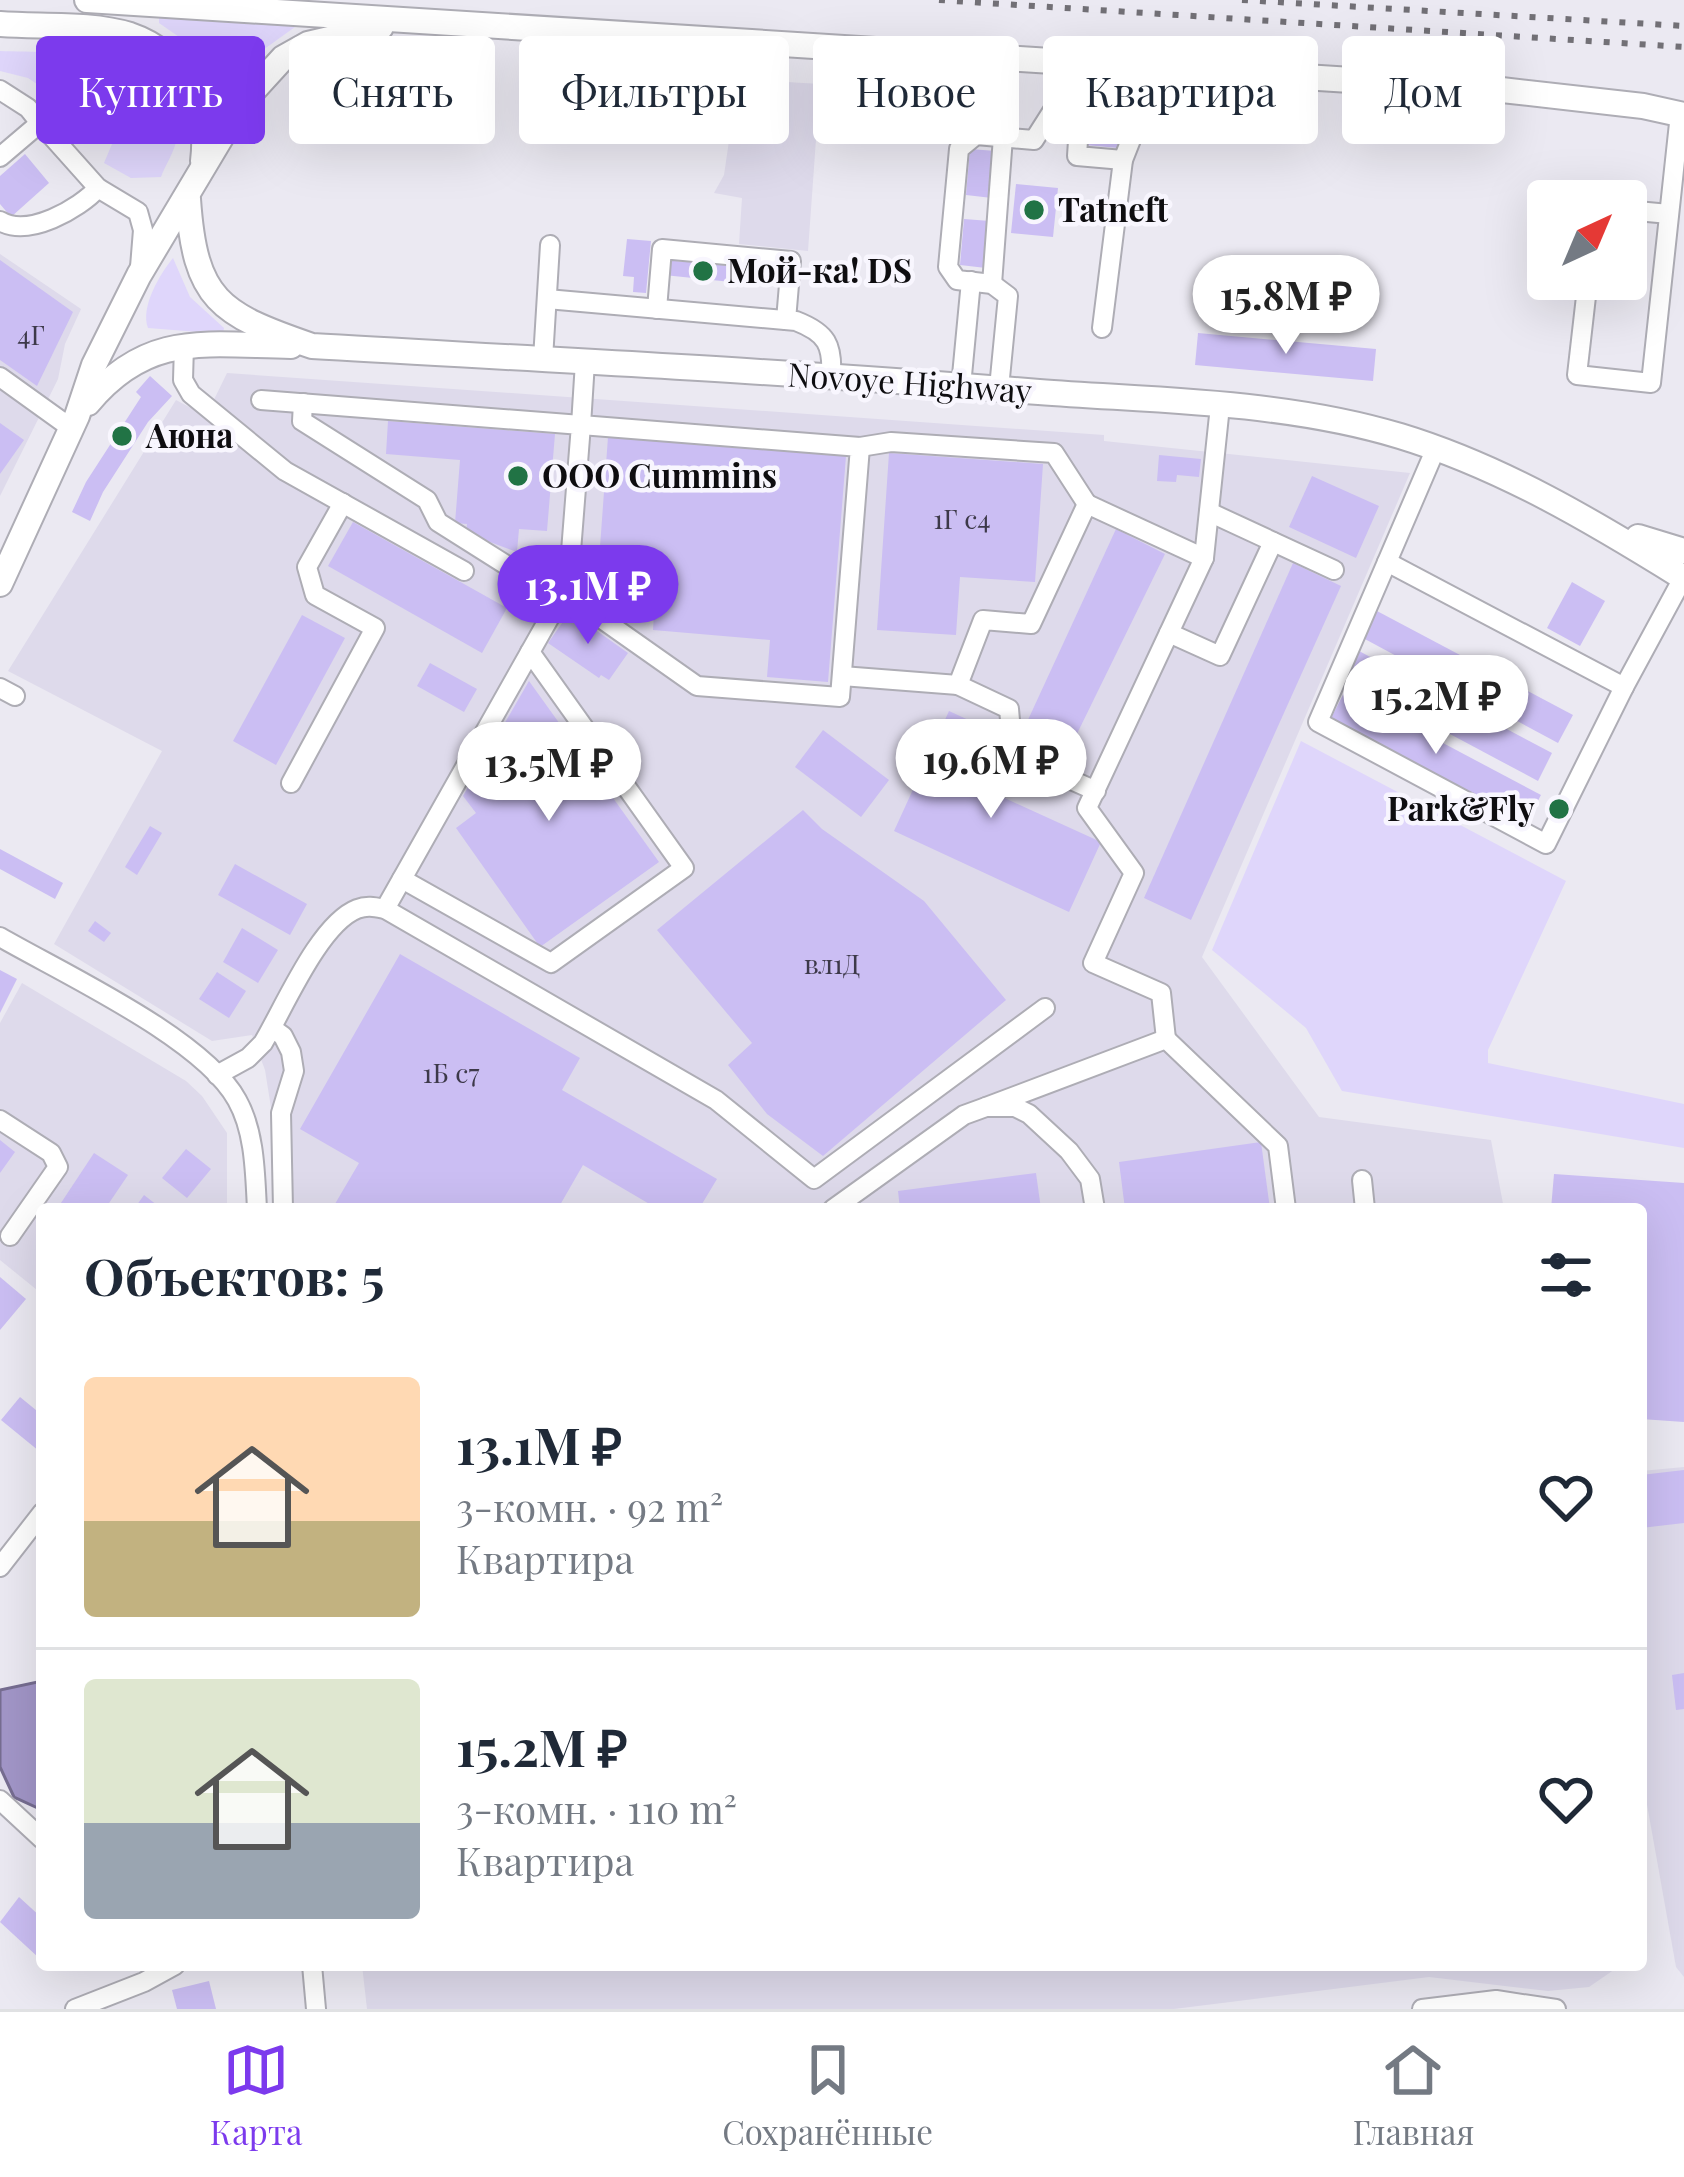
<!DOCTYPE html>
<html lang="ru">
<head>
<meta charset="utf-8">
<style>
	:root { --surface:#fff; --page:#f2f2f3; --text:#1f2937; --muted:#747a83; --line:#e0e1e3; --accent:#7c3aed }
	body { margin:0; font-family:"Playfair Display",serif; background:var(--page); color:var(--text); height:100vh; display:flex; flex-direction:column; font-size:45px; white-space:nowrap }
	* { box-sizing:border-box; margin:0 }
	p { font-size:39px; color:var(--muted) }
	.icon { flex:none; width:66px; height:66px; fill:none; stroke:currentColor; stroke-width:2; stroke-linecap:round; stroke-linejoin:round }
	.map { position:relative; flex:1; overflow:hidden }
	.panel { position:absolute; left:36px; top:1203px; width:1611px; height:768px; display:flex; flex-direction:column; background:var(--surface); border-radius:12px; box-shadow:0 12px 48px #0002 }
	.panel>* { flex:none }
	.hud { position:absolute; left:36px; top:36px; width:1614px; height:108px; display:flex; gap:24px }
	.needle { width:78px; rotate:44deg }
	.tools { position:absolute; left:1527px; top:180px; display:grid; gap:24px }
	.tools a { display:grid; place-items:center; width:120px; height:120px; border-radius:12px; background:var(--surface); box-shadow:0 12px 48px #0002; font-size:60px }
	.price { position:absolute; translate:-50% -102px; padding:0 27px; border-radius:42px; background:#fff; color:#222; font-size:39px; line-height:78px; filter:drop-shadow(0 3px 6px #0008) }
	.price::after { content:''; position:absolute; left:50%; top:72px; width:36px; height:27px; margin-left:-18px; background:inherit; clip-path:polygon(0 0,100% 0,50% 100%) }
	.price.active { background:var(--accent); color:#fff }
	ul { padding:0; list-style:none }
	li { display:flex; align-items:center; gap:36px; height:300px; padding:0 48px }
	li+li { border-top:3px solid var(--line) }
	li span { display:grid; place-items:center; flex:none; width:336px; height:240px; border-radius:12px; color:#555 }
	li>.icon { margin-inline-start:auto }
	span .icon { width:144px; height:144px; fill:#fffc; stroke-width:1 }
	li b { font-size:51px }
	h2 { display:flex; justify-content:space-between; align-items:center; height:144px; padding:0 48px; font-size:51px }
	.chip { padding:0 42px; border-radius:12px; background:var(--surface); box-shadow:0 12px 48px #0002; font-size:42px; line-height:108px }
	.chip.active { background:var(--accent); color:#fff }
	.dock { display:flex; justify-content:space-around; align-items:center; height:168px; border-top:3px solid var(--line); background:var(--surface); font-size:33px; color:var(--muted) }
	.dock a { display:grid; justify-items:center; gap:6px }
	.dock .active { color:var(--accent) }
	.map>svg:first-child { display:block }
</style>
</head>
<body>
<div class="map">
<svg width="1684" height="2009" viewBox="0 0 1684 2009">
	<rect width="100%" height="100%" fill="#ebe9f2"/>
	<g fill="#dedaeb">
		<polygon points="738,79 820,84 808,251 739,244 742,198 714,193 724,175"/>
		<polygon points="0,254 81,309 65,344 58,379 0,496"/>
		<polygon points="227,373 1104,435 1104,441 1410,473 1202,957 1319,1117 1491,1140 1504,1209 275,1209 276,1139 265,1070 252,1035 212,1041 54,944 162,751 8,671 176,400 206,416"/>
		<polygon points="22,983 186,1081 202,1096 227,1133 227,1209 42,1209 42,1294 0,1260 0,1023"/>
		<polygon points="1684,1467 1684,1977 1676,1967 1641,1771 1641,1471"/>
		<polygon points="362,1965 1621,1965 1589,1987 1548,1991 1429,1977 1174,2009 367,2009"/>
	</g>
	<g fill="#dfd6fb">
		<polygon points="159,16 293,25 295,27 263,50 222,99 210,71 192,46 159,23"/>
		<path d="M0,51C56,53 198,47 176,142C173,154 165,166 161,177L131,178L104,163L112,144L104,134V121L64,88L52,94L28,78L0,71Z"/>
		<path d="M173,258L190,297L224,328L223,334L148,328C140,307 160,274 173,258Z"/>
		<polygon points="1301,741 1566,881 1488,1050 1488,1063 1684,1104 1684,1148 1342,1091 1306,1028 1212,950"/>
	</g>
	<polygon fill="#a296c8" stroke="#766d91" stroke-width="3" points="42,1681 42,1810 14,1797 0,1767 0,1690"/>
	<g fill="#cbbef3">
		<polygon points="1087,124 1120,126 1119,148 1085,145"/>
		<polygon points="970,149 996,151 992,198 966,195"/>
		<polygon points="25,154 49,183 11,217 0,204 0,176"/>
		<polygon points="1016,184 1058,188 1053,237 1011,233"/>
		<polygon points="964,219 990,221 986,268 960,265"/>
		<polygon points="627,239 651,241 646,293 633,292 634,277 623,276"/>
		<polygon points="0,260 73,312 37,386 0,360"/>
		<polygon points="665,260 743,267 743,262 762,264 760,285 664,275"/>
		<polygon points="1198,333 1376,349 1373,381 1195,365"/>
		<polygon points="150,376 172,396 148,422 103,492 90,521 72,512 86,482 141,397 136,392"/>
		<polygon points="388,421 555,434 547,531 519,529 517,552 466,533 467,524 455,523 460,460 386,454"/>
		<polygon points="0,423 24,440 0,474"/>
		<polygon points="608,437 846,456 828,682 767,677 770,640 653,630 655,593 597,588"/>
		<polygon points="889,453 1043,464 1035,582 960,577 956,635 877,630"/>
		<polygon points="1159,455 1201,459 1199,477 1177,475 1176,482 1157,481"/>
		<polygon points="1312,476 1379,506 1356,558 1289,527"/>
		<polygon points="353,522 507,608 482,653 328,566"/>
		<polygon points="1116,529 1165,554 1072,744 1027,722"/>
		<polygon points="1293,563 1341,586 1191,920 1144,898"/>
		<polygon points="1572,582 1605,601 1580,646 1547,628"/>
		<polygon points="1377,611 1573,715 1558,743 1363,638"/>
		<polygon points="570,612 628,653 609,680 601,675 599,678 548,643"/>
		<polygon points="302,615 345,638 276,765 233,741"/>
		<polygon points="1359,651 1552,753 1538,781 1345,678"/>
		<polygon points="430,663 477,689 464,712 417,686"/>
		<polygon points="529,681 659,862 540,947 456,828 476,813 463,796"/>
		<polygon points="1345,691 1541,795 1526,823 1331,718"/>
		<polygon points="949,711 999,734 976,785 1101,842 1069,912 894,831"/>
		<polygon points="823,730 889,780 861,817 795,767"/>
		<polygon points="803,810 822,829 924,901 1006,1000 823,1156 767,1114 728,1065 752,1043 657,930"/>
		<polygon points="150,826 162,833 137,875 125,867"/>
		<polygon points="0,849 63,883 55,899 0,869"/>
		<polygon points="235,864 307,904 290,935 218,895"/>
		<polygon points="95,921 111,933 104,942 88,931"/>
		<polygon points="242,928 278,950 258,983 223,962"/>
		<polygon points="400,954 580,1058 562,1090 717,1179 699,1209 658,1209 583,1165 560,1205 567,1209 332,1209 359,1163 300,1129"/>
		<polygon points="0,970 17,979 0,1013"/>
		<polygon points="217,972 246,991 229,1018 199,999"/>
		<polygon points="0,1140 15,1152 0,1173"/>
		<polygon points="1261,1142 1270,1209 1125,1209 1119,1162"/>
		<polygon points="186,1149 211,1169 187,1198 162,1178"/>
		<polygon points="94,1153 128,1175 105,1209 57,1209"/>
		<polygon points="1036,1173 1041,1209 900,1209 898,1191"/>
		<polygon points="1554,1174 1684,1183 1684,1422 1641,1419 1641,1209 1551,1209"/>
		<polygon points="144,1195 162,1209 134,1209"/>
		<polygon points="0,1277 26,1299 0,1330"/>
		<polygon points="20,1397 42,1415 42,1447 39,1451 1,1420"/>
		<polygon points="1684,1470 1684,1523 1641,1528 1641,1475"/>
		<polygon points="1684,1673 1684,1709 1676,1710 1672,1675"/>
		<polygon points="19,1897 42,1918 42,1954 39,1958 0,1922"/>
		<polygon points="209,1981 216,2009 177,2009 172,1990"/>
	</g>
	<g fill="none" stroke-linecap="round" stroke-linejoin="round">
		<g stroke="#aeadb5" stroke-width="22">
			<g id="minor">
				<polyline points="1083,63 1077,156 1123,160"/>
				<polyline points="0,90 28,108 40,123"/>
				<polyline points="0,157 40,123 98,188 138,212 143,230 140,267"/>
				<polyline points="1626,210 1669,214"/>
				<path d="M0,221C28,238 79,209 98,188"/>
				<polyline points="1588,279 1577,375 1651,383 1680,114"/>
				<polyline points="992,284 1003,137 997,116 1002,58"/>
				<path d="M547,299L796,321C827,333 833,345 831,377"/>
				<polyline points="657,309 662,249 791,261 786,320"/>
				<polyline points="1102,328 1123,160 1136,127 1141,66"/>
				<polyline points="184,345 183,380 191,394 285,471 464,571"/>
				<polyline points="543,359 550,245"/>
				<polyline points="0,377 71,428"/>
				<polyline points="961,386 971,281"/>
				<polyline points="999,388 1008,296 992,284 957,280 948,267 959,149 976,135 1034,140 1055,107 1059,61"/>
				<polyline points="261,400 581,425 570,564 560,599 385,909"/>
				<polyline points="303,403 302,421 427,500 438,522 560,599 582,605 697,686 840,697 860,447 581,425 585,362"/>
				<polyline points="860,447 891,442 1054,453 1087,504"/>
				<polyline points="1436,448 1387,562 1624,687"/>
				<polyline points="1209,512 1334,570"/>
				<polyline points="1204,558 1220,406"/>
				<polyline points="1387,562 1318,722 1546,844 1624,687 1683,578"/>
				<polyline points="1169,633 1220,656 1273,542"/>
				<polyline points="842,676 958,685 983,620 1031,624 1087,504 1204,558 1087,808 1134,873 1093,963 1161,993 1166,1039"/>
				<polyline points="958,685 1009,709 1013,754 1096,791"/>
				<polyline points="0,688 15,696"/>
				<polyline points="291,783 375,628 315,595 307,567 343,503"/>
				<polyline points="402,879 551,963 684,868 530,652"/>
				<path d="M0,937C62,973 203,1038 237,1100C255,1132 255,1173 257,1209"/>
				<polyline points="272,1028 283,1036 291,1052 294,1071 281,1113 283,1209"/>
				<path d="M217,1075L248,1058L263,1043C284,1008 319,924 357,909C367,905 375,907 385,909L716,1100L814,1179L1045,1008"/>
				<polyline points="986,1107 1166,1039 1278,1146 1286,1209"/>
				<polyline points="0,1120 51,1153 58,1167 10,1236"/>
				<polyline points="1362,1180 1365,1209"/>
				<polyline points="833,1209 964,1115 986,1107 1015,1107 1029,1114 1069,1151 1090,1179 1095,1209"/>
				<polyline points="0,1567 42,1513"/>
				<polyline points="0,1800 42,1839"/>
				<polyline points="312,1965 316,2009"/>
				<polyline points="75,2009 144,1982 175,1965"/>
				<polyline points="1422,2009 1496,2000 1556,2009"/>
			</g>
		</g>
		<g stroke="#aeadb5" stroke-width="28">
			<g id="major">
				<polyline points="87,0 1493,89 1643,106 1684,115"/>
				<path d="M0,24C41,27 91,23 130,35C183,53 210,107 203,161"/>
				<path d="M188,199C195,300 219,314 312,346C554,360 797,372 1039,392C1159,401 1284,401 1400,436C1502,467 1594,522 1684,578"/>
				<path d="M88,403C148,331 206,345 291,346"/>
				<polyline points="1638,537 1684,551"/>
				<polyline points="0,584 77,416 94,365 139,275 241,104 283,58 308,44 381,27"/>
			</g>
		</g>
		<use href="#minor" stroke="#fff" stroke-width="18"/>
		<use href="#major" stroke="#fff" stroke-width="24"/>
		<g stroke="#727076" stroke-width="6" stroke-dasharray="6 12" stroke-linecap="butt">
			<polyline points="939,0 1684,47"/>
			<polyline points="1242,0 1684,26"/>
		</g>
	</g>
	<g fill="#217345" stroke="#f8f6fe" stroke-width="4.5">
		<circle cx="1034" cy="210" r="12"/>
		<circle cx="703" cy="271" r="12"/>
		<circle cx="122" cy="436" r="12"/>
		<circle cx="518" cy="476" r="12"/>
		<circle cx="1559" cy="809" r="12"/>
	</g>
	<g text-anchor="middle" stroke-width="9" stroke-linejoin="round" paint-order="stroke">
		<g font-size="27" fill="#3d3949">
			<text x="31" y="345">4Г</text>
			<text x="962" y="529">1Г с4</text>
			<text x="832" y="974">вл1Д</text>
			<text x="451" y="1083">1Б с7</text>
		</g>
		<g font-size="33" font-weight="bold" fill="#0e0d10" stroke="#f8f6fe" text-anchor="start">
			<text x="1058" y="222">Tatneft</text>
			<text x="727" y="283">Мой-ка! DS</text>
			<text x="146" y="448">Аюна</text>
			<text x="542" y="488">OOO Cummins</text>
			<text x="1535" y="821" text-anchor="end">Park&amp;Fly</text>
		</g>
		<g font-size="33" fill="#0e0d10" stroke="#f8f6fe">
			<text transform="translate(910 383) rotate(4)" y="12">Novoye Highway</text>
		</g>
	</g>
</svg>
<div class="tools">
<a><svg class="needle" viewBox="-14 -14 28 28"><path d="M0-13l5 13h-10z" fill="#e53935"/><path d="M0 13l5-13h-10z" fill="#747a83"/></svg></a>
</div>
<b class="price" style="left:1286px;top:357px">15.8M ₽</b>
<b class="price active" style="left:588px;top:647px">13.1M ₽</b>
<b class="price" style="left:1436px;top:757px">15.2M ₽</b>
<b class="price" style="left:991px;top:821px">19.6M ₽</b>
<b class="price" style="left:549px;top:824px">13.5M ₽</b>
<div class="hud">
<a class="chip active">Купить</a>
<a class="chip">Снять</a>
<a class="chip">Фильтры</a>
<a class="chip">Новое</a>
<a class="chip">Квартира</a>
<a class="chip">Дом</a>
</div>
<section class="panel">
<h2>Объектов: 5<svg class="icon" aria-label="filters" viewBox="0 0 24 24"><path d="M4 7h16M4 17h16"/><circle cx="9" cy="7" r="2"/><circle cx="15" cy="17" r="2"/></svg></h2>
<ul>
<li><span style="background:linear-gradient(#ffd9b3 60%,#c2b280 0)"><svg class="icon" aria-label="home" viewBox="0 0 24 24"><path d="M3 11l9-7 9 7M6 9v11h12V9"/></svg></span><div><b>13.1M ₽</b><p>3-комн. · 92 m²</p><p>Квартира</p></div><svg class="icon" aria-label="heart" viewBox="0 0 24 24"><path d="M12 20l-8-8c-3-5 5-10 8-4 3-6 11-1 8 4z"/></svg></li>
<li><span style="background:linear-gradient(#dfe7d0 60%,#9aa5b1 0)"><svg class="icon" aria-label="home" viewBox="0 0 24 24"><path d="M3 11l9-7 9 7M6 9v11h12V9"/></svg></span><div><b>15.2M ₽</b><p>3-комн. · 110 m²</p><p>Квартира</p></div><svg class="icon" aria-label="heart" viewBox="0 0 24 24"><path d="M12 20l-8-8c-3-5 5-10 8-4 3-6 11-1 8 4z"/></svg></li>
</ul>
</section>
</div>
<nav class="dock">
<a class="active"><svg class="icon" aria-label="map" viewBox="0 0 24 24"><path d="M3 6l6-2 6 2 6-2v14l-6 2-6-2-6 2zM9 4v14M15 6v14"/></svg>Карта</a>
<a><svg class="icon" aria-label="saved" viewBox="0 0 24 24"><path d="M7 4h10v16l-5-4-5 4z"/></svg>Сохранённые</a>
<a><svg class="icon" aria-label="home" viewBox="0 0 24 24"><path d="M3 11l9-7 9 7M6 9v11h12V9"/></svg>Главная</a>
</nav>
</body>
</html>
